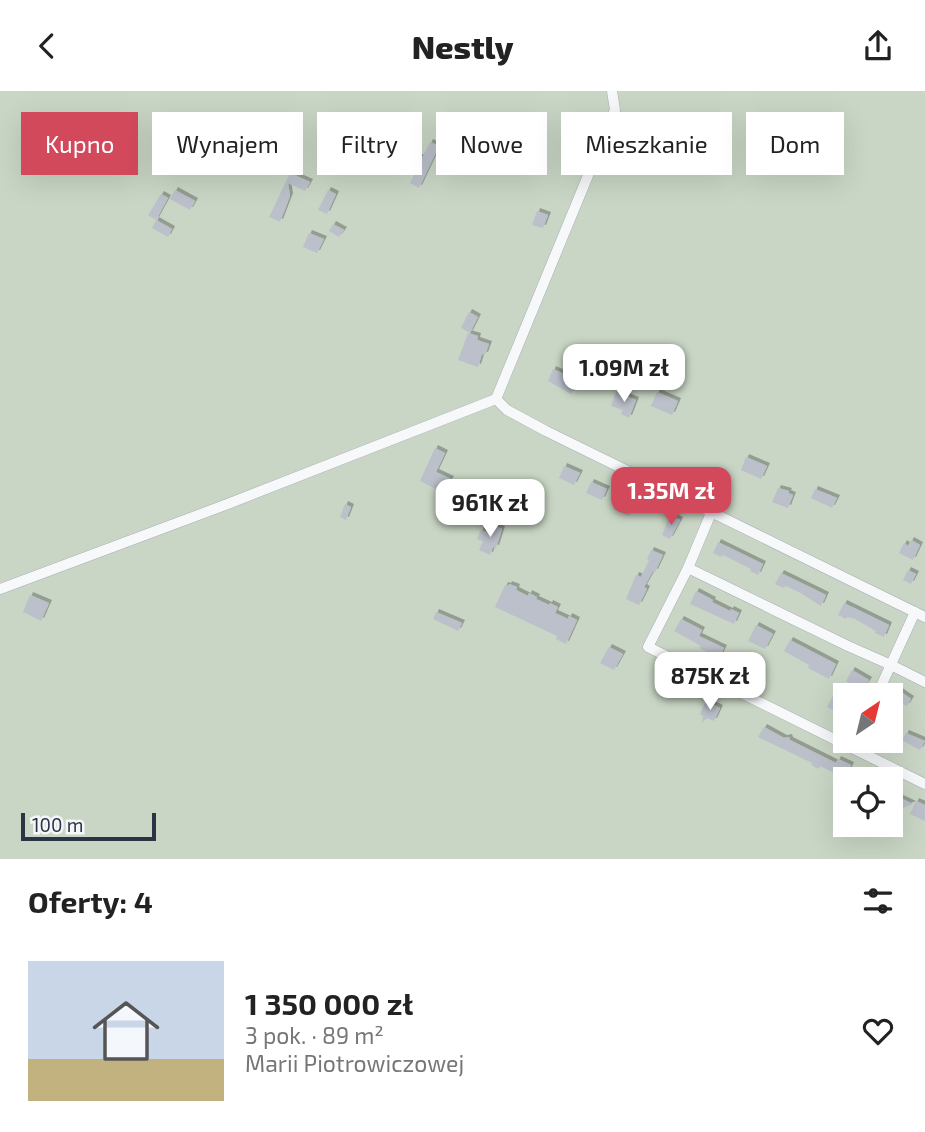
<!DOCTYPE html>
<html lang="pl">
<head>
<meta charset="utf-8">
<style>
	:root { --surface:#fff; --page:#f6f6f6; --text:#222; --muted:#767676; --line:#e0e0e0; --accent:#d1495b }
	body { margin:0; font-family:"Exo 2",sans-serif; background:var(--page); color:var(--text); height:100vh; display:flex; flex-direction:column; font-size:26px; white-space:nowrap }
	* { box-sizing:border-box; margin:0 }
	p { font-size:23px; color:var(--muted) }
	.icon { flex:none; width:38px; height:38px; fill:none; stroke:currentColor; stroke-width:2; stroke-linecap:round; stroke-linejoin:round }
	.map { position:relative; height:768px; overflow:hidden }
	.side { display:flex; flex-direction:column; background:var(--surface); flex:1 }
	.side>* { flex:none }
	.hud { position:absolute; left:21px; top:21px; width:884px; height:63px; display:flex; gap:14px }
	.needle { width:46px; rotate:35deg }
	.controls { position:absolute; left:833px; top:592px; display:grid; gap:14px }
	.controls a { display:grid; place-items:center; width:70px; height:70px; border-radius:0px; background:var(--surface); box-shadow:0 7px 28px #0002; font-size:35px }
	.scale { position:absolute; left:21px; bottom:18px; width:135px; box-sizing:border-box; padding-left:7px; border:4px solid #2b3445; border-top:0; font-size:19px; line-height:24px; white-space:nowrap; color:#2b3445; -webkit-text-stroke:5px #f4f6f9; paint-order:stroke }
	.price { position:absolute; translate:-50% -60px; padding:0 16px; border-radius:14px; background:#fff; color:#222; font-size:23px; line-height:46px; filter:drop-shadow(0 2px 4px #0008) }
	.price::after { content:''; position:absolute; left:50%; top:42px; width:21px; height:16px; margin-left:-10px; background:inherit; clip-path:polygon(0 0,100% 0,50% 100%) }
	.price.on { background:var(--accent); color:#fff }
	ul { padding:0; list-style:none }
	li { display:flex; align-items:center; gap:21px; height:175px; padding:0 28px }
	li+li { border-top:2px solid var(--line) }
	li span { display:grid; place-items:center; flex:none; width:196px; height:140px; border-radius:0px; color:#555 }
	li>.icon { margin-inline-start:auto }
	span .icon { width:84px; height:84px; fill:#fffc; stroke-width:1 }
	li b { font-size:30px }
	h2 { display:flex; justify-content:space-between; align-items:center; height:84px; padding:0 28px; font-size:30px }
	.chip { padding:0 24px; border-radius:0px; background:var(--surface); box-shadow:0 7px 28px #0002; font-size:24px; line-height:63px }
	.chip.on { background:var(--accent); color:#fff }
	header { display:flex; justify-content:space-between; align-items:center; height:91px; padding:0 28px; background:var(--surface); font-size:32px; font-weight:800 }
	.map>svg:first-child { display:block }
</style>
</head>
<body>
<header><svg class="icon" aria-label="back" viewBox="0 0 24 24"><path d="M15 5l-7 7 7 7"/></svg>Nestly<svg class="icon" aria-label="share" viewBox="0 0 24 24"><path d="M12 15V3M7 8l5-5 5 5M5 13v7h14v-7"/></svg></header>
<div class="map">
<svg width="925" height="768" viewBox="0 0 925 768">
	<defs>
		<filter id="shadow"><feDropShadow dx="3" dy="-3" stdDeviation="0" flood-color="#0004"/></filter>
	</defs>
	<rect width="100%" height="100%" fill="#e4e7ec"/>
	<path fill="#c9d6c5" fill-rule="evenodd" d="M0,0H925V768H0ZM845,604H891V649H845ZM845,688H891V733H845Z"/>
	<g fill="#bbc0ca" filter="url(#shadow)">
		<polygon points="430,51 439,55 419,97 410,92 414,84 401,78 404,74 400,72 399,69 404,60 422,67"/>
		<polygon points="290,82 310,91 305,100 288,92 290,105 280,131 269,126"/>
		<polygon points="175,99 195,110 190,119 170,108"/>
		<polygon points="328,99 336,103 327,123 318,119"/>
		<polygon points="161,103 168,107 156,129 148,124"/>
		<polygon points="537,120 548,124 543,137 532,134"/>
		<polygon points="156,129 172,138 168,146 152,137"/>
		<polygon points="333,133 344,139 339,146 329,140"/>
		<polygon points="309,142 324,148 317,162 303,156"/>
		<polygon points="469,221 478,226 470,242 461,237"/>
		<polygon points="468,242 478,245 477,249 489,253 485,264 482,263 478,276 458,269"/>
		<polygon points="553,278 564,283 565,279 579,286 571,303 548,290"/>
		<polygon points="616,301 636,309 629,327 621,323 623,319 611,315"/>
		<polygon points="657,301 678,310 672,324 651,315"/>
		<polygon points="435,357 445,362 436,381 451,388 449,391 455,394 450,405 420,390"/>
		<polygon points="746,366 767,375 761,388 741,379"/>
		<polygon points="564,375 580,382 574,394 559,387"/>
		<polygon points="591,391 607,398 602,409 586,402"/>
		<polygon points="778,397 789,400 788,402 793,404 788,417 772,411"/>
		<polygon points="815,398 837,407 832,417 811,407"/>
		<polygon points="619,407 634,414 629,425 613,418"/>
		<polygon points="345,413 351,416 346,429 340,426"/>
		<polygon points="670,424 680,429 670,448 662,444"/>
		<polygon points="491,433 502,438 496,457 493,456 490,464 479,459 483,450 477,448 481,439 487,441"/>
		<polygon points="911,449 920,454 913,469 899,462 904,452 908,455"/>
		<polygon points="718,451 763,473 758,484 750,480 751,478 729,467 722,464 721,466 713,462"/>
		<polygon points="651,459 663,464 655,481 653,480 644,496 647,498 639,514 626,508 636,484 641,486 649,469 647,468"/>
		<polygon points="908,479 916,483 911,493 903,489"/>
		<polygon points="781,482 826,504 821,515 799,501 785,495 784,497 775,493"/>
		<polygon points="509,493 517,496 516,499 528,505 529,502 537,506 536,508 549,514 550,512 558,516 555,522 568,528 569,525 577,529 566,553 556,548 557,545 495,516 505,494 508,495"/>
		<polygon points="696,500 713,509 712,511 730,520 731,518 739,522 734,533 690,513"/>
		<polygon points="30,504 49,512 41,530 23,521"/>
		<polygon points="844,512 889,534 884,546 875,542 876,540 855,528 847,526 846,528 838,524"/>
		<polygon points="436,521 462,532 458,540 433,528"/>
		<polygon points="681,528 702,539 699,545 724,557 719,567 699,557 701,555 674,540"/>
		<polygon points="756,534 773,543 765,558 748,550"/>
		<polygon points="790,549 836,573 829,588 808,577 809,574 784,560"/>
		<polygon points="609,556 623,563 614,579 600,572"/>
		<polygon points="852,579 869,589 862,600 846,590"/>
		<polygon points="898,599 911,608 907,615 891,608 894,600"/>
		<polygon points="834,603 845,609 845,625 827,616"/>
		<polygon points="706,610 720,617 714,630 707,627 702,632 703,625 700,623"/>
		<polygon points="764,636 784,647 789,646 790,649 836,672 838,668 851,674 845,687 820,675 819,678 811,674 812,672 758,646"/>
		<polygon points="906,642 925,650 920,659 902,649"/>
		<polygon points="894,704 913,713 895,720 891,717 891,705 893,706"/>
		<polygon points="916,710 925,714 925,730 910,723"/>
	</g>
	<g fill="none" stroke-linecap="round" stroke-linejoin="round">
		<g stroke="#a9aeb7" stroke-width="11">
			<g id="minor">
				<polyline points="496,308 507,319 546,340 925,526"/>
				<polyline points="496,308 615,19 612,0"/>
				<polyline points="711,422 688,477 648,556 925,693"/>
				<polyline points="688,477 848,555 891,574 925,591"/>
				<polyline points="0,498 225,414 496,308"/>
				<polyline points="877,604 915,521"/>
			</g>
		</g>
		<use href="#minor" stroke="#f7f8fa" stroke-width="10"/>
	</g>
</svg>
<div class="controls">
<a><svg class="needle" viewBox="-14 -14 28 28"><path d="M0-13l5 13h-10z" fill="#e53935"/><path d="M0 13l5-13h-10z" fill="#767676"/></svg></a>
<a><svg class="icon" aria-label="locate" viewBox="0 0 24 24"><circle cx="12" cy="12" r="6"/><path d="M12 2v4M12 18v4M2 12h4M18 12h4"/></svg></a>
</div>
<div class="scale">100 m</div>
<b class="price" style="left:624px;top:313px">1.09M zł</b>
<b class="price on" style="left:671px;top:436px">1.35M zł</b>
<b class="price" style="left:490px;top:448px">961K zł</b>
<b class="price" style="left:710px;top:621px">875K zł</b>
<div class="hud">
<a class="chip on">Kupno</a>
<a class="chip">Wynajem</a>
<a class="chip">Filtry</a>
<a class="chip">Nowe</a>
<a class="chip">Mieszkanie</a>
<a class="chip">Dom</a>
</div>
</div>
<section class="side">
<h2>Oferty: 4<svg class="icon" aria-label="filters" viewBox="0 0 24 24"><path d="M4 7h16M4 17h16"/><circle cx="9" cy="7" r="2"/><circle cx="15" cy="17" r="2"/></svg></h2>
<ul>
<li><span style="background:linear-gradient(#c9d6e8 70%,#c2b280 0)"><svg class="icon" aria-label="home" viewBox="0 0 24 24"><path d="M3 11l9-7 9 7M6 9v11h12V9"/></svg></span><div><b>1 350 000 zł</b><p>3 pok. · 89 m²</p><p>Marii Piotrowiczowej</p></div><svg class="icon" aria-label="heart" viewBox="0 0 24 24"><path d="M12 20l-8-8c-3-5 5-10 8-4 3-6 11-1 8 4z"/></svg></li>
</ul>
</section>
</body>
</html>
